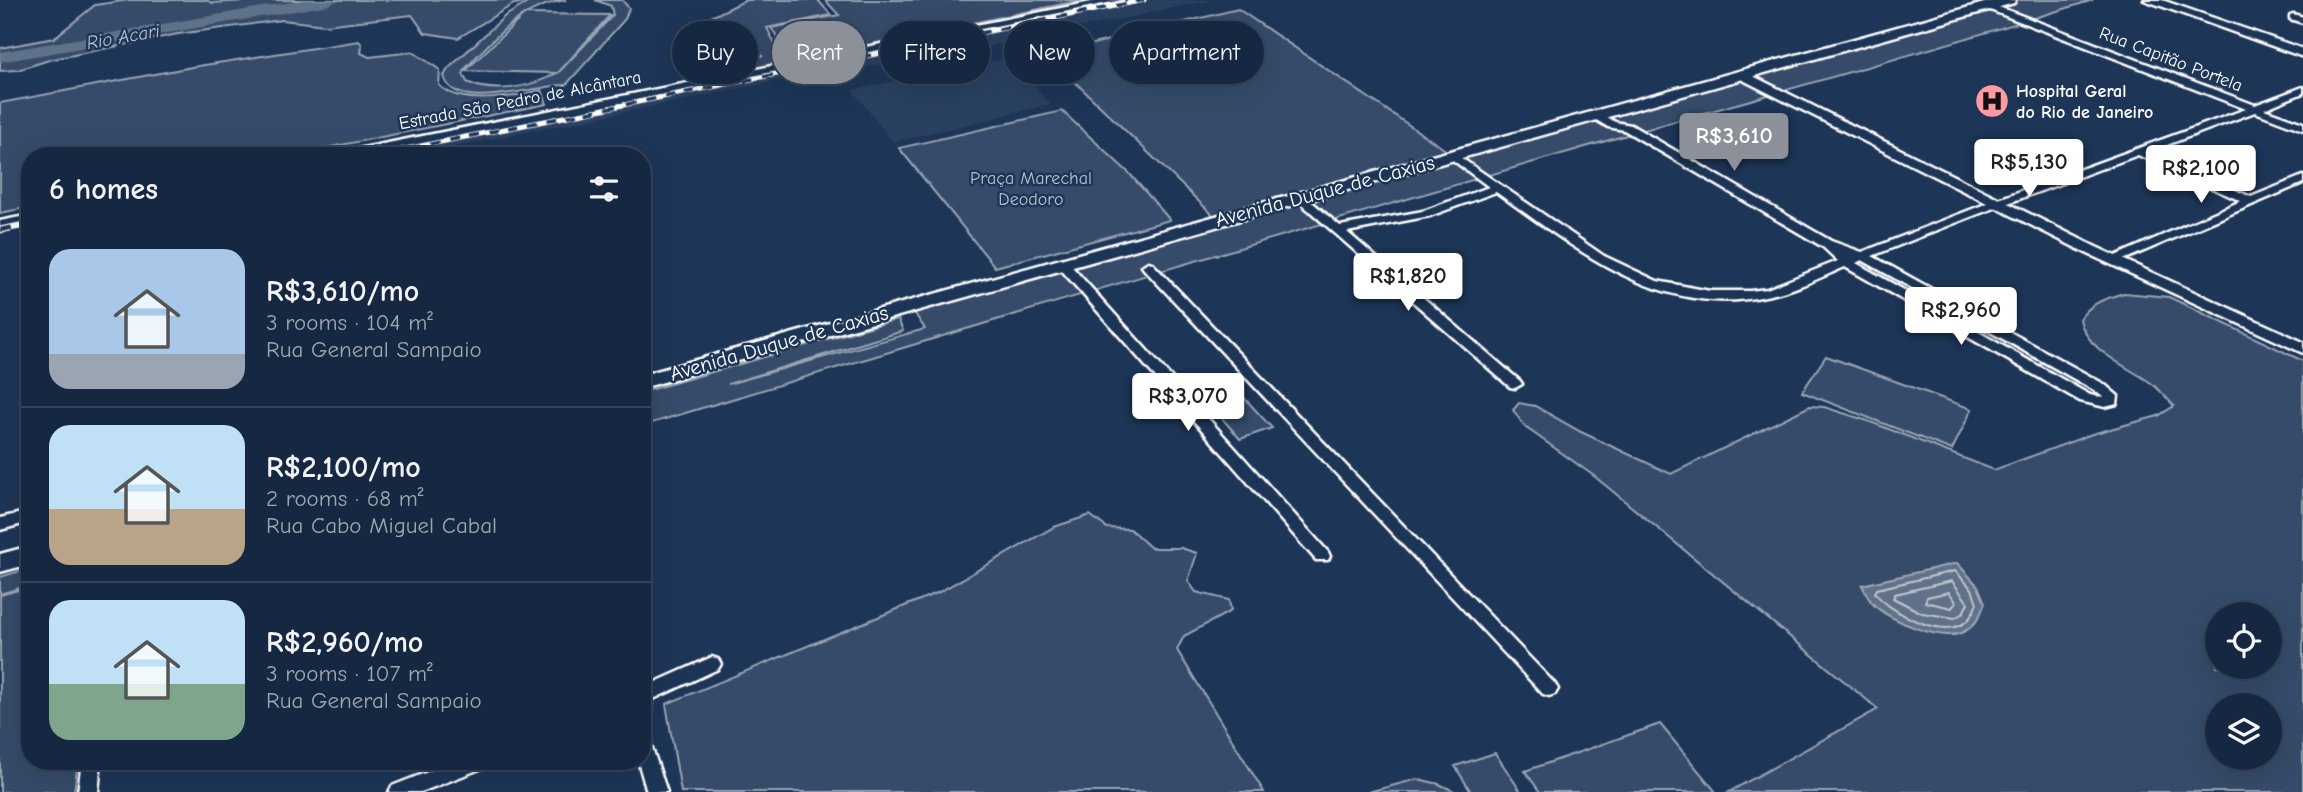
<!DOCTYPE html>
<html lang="en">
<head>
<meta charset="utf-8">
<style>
	:root { --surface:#162841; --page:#1f3048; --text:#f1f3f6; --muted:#9ea6b1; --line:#35445a; --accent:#8c9099 }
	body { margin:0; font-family:"Comic Neue",sans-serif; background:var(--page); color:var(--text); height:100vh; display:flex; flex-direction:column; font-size:26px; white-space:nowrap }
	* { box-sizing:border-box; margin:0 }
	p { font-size:23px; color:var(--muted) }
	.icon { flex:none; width:38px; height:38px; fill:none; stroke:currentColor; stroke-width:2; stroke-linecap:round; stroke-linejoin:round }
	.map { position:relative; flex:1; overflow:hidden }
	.sheet { position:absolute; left:21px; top:147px; width:630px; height:623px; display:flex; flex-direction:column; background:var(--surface); border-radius:28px; box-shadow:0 7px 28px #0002,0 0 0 2px var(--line) }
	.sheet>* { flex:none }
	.banner { position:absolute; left:672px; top:21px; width:665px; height:63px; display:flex; gap:14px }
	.buttons { position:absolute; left:2205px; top:602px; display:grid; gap:14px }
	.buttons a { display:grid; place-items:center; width:77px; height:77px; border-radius:50%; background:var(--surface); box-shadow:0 7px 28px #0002,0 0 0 2px var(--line); font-size:35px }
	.price { position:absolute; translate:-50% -60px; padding:0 16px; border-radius:7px; background:#fff; color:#222; font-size:23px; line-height:46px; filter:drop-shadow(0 2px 4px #0008) }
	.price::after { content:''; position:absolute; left:50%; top:42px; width:21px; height:16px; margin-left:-10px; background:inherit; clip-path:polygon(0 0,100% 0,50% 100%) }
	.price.on { background:var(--accent); color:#fff }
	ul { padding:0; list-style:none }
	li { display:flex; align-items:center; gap:21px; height:175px; padding:0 28px }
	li+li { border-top:2px solid var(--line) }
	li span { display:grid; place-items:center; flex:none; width:196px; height:140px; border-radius:21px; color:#555 }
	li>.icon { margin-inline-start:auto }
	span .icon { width:84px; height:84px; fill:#fffc; stroke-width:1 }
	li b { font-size:30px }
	h2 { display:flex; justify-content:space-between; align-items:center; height:84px; padding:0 28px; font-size:30px }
	.pill { padding:0 24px; border-radius:32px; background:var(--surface); box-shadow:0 7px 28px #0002,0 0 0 2px var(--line); font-size:24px; line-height:63px }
	.pill.on { background:var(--accent); color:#fff }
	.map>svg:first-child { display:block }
</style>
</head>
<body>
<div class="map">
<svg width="2303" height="792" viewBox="0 0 2303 792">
	<rect width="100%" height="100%" fill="#1d3557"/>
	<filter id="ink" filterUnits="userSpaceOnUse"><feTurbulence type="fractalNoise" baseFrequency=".0143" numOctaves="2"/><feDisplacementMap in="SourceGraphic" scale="14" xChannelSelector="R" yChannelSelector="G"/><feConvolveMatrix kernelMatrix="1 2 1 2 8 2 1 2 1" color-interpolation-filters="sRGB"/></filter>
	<g filter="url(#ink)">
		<g fill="#2a4161">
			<polygon points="1135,0 1212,0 957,53 791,78 409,156 366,156"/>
			<polygon points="1008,58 1051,104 893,142 852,90"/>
		</g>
		<g fill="#364b69" stroke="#9aa5b4" stroke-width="2" fill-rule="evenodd">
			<path d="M129,0H207L212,3L264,0H566C522,6 495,37 466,68L463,74L467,82C494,95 532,87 557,73L465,71L525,14L610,15L558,73L613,15L611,6L595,0H622L629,8L625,19L566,85C542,84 452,115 444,76L448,69L505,16L529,2L514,4L458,38L425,33L412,15L325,25L282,20L178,34L49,60L18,70L0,71V48L54,38L95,5Z"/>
			<polygon points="746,0 818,0 831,15 767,28 784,61 735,73 728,63 762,56 744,38 716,41 705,20"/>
			<polygon points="825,0 1082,0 795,60 771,28 839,15"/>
			<path d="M2007,0H2093C1921,54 1747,100 1575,150C1263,240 953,332 642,426V392L898,319L903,331L728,384L925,329L910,306L1215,217L1047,55L1238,9L1453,155Z"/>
			<path d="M359,41L362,45L361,53L369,57L413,52L440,70L439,85C459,107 516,97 542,90L547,104L286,156H30V207L0,213V103L192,67Z"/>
			<polygon points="1062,111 1129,173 1170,220 995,267 899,148"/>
			<path d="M2124,293L2169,297L2303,361V792H1729L1878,709L1594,476L1525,427L1513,410L1519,403L1535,406L1581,432L1671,474L1810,406L1824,407L1868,421L1994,470L2092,434L2158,416L2174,406C2167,398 2159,389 2151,383C2127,366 2086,351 2080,319C2090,303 2106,298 2124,293ZM2217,614H2270V667H2217ZM2217,705H2270V758H2217Z"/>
			<polygon points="1826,356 1972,409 1952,450 1802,392"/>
			<polygon points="1238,391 1272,428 1240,439 1207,401"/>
			<polygon points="1090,515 1107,528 1130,529 1151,548 1181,548 1197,553 1188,581 1196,592 1229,600 1231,611 1184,636 1177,650 1264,792 681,792 666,704 939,592 1054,527"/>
			<polygon points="30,568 30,585 0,594 0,577"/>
			<polygon points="30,587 30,761 78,761 74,792 0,792 0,595"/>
			<polygon points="1660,724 1716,792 1540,792 1525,771"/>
			<polygon points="1495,753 1521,792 1471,792 1455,766"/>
			<polygon points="1418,779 1439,784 1456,792 1368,792"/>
		</g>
		<path fill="#617289" stroke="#a0aab8" stroke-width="2" d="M1957,563L1978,586L1985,603C1980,616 1976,626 1963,632C1942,643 1888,620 1873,604C1868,599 1865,591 1862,585Z"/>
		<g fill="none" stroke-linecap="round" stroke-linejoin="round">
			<g stroke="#c0c7d0" stroke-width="2">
				<path d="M1955,571L1972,589L1977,603C1974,612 1970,621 1961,625C1937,636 1890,612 1875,593L1877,589Z"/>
				<polygon points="1952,581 1968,603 1963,613 1955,618 1922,613 1893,598 1895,594"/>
				<polygon points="1949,592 1956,602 1952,608 1925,602 1927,597"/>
			</g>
			<polygon fill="#617289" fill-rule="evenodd" points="303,0 337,0 329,5 0,62 0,52"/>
			<g stroke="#fff" stroke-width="5">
				<g id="minor">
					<path d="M1985,4H1991L2255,105L2303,87V93L2264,109L2303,123V130L2255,112L2148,152L2251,197L2303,176V183L2116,263L2112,264L2106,260L2241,201L2138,155L1973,216L1872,256L2104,384L2118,396L2117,404L2105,407L2080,401L1845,267C1821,277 1796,290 1770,295C1662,321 1578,250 1496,192L1430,216L1347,232L1520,381L1522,384L1515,388L1510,387L1296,199L1302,196L1306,197L1340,226L1423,211L1489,187L1450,158L1449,156L1454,153L1604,256L1657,281L1710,291H1750L1767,289L1838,261L1823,247L1624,130L1608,127L1593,118V114H1601L1615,122L1631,125L1831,241L1862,252L1993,201L2246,109L1985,8ZM1862,260L2094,390L2104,398L2090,395L1856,263Z"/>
					<polygon points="2293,14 2303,17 2303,23 2290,19 2290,15"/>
					<polygon points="1062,259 1066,260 1328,552 1330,556 1328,560 1316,560 1058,266 1056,263 1058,260"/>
					<polygon points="1148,262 1152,263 1555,684 1558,689 1555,694 1549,696 1543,694 1144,269 1142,266"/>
					<polygon points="30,511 30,522 0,530 0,518"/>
					<polygon points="712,657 718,659 721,664 718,669 651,700 651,715 648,720 642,722 642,681 649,685"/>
					<polygon points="642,737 649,739 651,745 667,792 647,792 638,761 642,761"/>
					<polygon points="82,761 101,761 98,792 78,792"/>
					<polygon points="456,761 487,761 485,767 421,792 389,792 392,786"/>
				</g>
			</g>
			<g stroke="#fff" stroke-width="5">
				<g id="tertiary">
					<polygon points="1101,0 1122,0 364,156 336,156 343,152"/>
					<polygon points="1743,71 2096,247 2303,342 2303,353 2086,253 1739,78 1739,72"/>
					<polygon points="30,215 30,223 0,229 0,221"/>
				</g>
			</g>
			<g stroke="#fff" stroke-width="5">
				<polygon id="secondary" points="2144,0 2162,0 2303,49 2303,57"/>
			</g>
			<g stroke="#fff" stroke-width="5">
				<g id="primary">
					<polygon points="1995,0 2015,0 2014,3 642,388 642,375"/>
					<polygon points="30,546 30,564 0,572 0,554"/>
				</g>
			</g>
			<use href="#minor" fill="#1d3557" fill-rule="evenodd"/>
			<use href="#tertiary" fill="#1d3557" fill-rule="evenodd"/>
			<use href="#secondary" fill="#1d3557" fill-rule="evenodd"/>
			<use href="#primary" fill="#1d3557" fill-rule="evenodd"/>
			<g stroke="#fff" stroke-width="5">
				<polyline id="rail-far1" points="371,156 1144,0"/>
			</g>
			<g stroke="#fff" stroke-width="7">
				<polyline id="rail" points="0,230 30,224"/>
			</g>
			<use href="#rail-far1" stroke="#1d3557" stroke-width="3.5" stroke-dasharray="10" stroke-linecap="butt"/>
			<use href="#rail" stroke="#1d3557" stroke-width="4.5" stroke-dasharray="12" stroke-linecap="butt"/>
		</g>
	</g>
	<defs>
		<g id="hospital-disc" transform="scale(1.75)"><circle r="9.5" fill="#ff9aa2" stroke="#1d3557"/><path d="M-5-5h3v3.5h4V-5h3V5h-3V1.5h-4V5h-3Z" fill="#111"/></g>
	</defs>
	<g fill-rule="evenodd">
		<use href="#hospital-disc" x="1992" y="101"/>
	</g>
	<g text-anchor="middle" stroke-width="5" stroke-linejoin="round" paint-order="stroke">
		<g font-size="18" fill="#fff" stroke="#1d3557">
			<text transform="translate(2171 59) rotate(21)" y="6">Rua Capitão Portela</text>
			<text transform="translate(520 100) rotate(-11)" y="6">Estrada São Pedro de Alcântara</text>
		</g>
		<g font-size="18" font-weight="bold" fill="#fff" stroke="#1d3557" text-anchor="start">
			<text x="2016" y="97">Hospital Geral<tspan x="2016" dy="21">do Rio de Janeiro</tspan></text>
		</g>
		<g font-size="18" fill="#b9c0ca" stroke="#1d3557">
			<text x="1031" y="184">Praça Marechal<tspan x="1031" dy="21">Deodoro</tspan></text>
		</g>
		<g font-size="19" font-style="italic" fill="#b8c0ca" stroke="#1d3557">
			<text transform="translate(123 36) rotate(-10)" y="7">Rio Acari</text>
		</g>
		<g font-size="21" fill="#fff" stroke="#1d3557">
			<text transform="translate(1325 191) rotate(-15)" y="7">Avenida Duque de Caxias</text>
			<text transform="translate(779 343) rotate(-16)" y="7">Avenida Duque de Caxias</text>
		</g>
	</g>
</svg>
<div class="buttons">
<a><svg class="icon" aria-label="locate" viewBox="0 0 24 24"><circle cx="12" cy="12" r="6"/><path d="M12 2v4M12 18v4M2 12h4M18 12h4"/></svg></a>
<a><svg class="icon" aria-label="layers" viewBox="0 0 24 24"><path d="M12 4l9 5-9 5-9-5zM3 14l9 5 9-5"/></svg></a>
</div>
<b class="price on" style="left:1734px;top:173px">R$3,610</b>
<b class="price" style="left:2029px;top:199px">R$5,130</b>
<b class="price" style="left:2201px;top:205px">R$2,100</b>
<b class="price" style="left:1408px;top:313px">R$1,820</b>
<b class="price" style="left:1961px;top:347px">R$2,960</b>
<b class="price" style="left:1188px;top:433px">R$3,070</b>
<div class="banner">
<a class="pill">Buy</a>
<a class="pill on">Rent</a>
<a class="pill">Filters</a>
<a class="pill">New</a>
<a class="pill">Apartment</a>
</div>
<section class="sheet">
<h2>6 homes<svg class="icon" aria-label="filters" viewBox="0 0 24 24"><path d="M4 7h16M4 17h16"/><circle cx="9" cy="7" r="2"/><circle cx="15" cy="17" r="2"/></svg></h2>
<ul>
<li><span style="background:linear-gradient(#a9c7e8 75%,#9aa5b1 0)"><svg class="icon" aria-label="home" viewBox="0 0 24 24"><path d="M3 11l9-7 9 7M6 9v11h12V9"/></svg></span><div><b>R$3,610/mo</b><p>3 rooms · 104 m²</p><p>Rua General Sampaio</p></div></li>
<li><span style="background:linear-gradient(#bfe0f5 60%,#b9a48a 0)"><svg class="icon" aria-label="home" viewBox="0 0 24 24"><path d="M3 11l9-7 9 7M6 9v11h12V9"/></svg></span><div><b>R$2,100/mo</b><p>2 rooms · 68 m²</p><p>Rua Cabo Miguel Cabal</p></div></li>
<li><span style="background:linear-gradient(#bfe0f5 60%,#7fa58c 0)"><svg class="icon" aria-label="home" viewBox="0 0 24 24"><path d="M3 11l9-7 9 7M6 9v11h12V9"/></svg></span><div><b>R$2,960/mo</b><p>3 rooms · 107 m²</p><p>Rua General Sampaio</p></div></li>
</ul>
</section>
</div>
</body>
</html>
